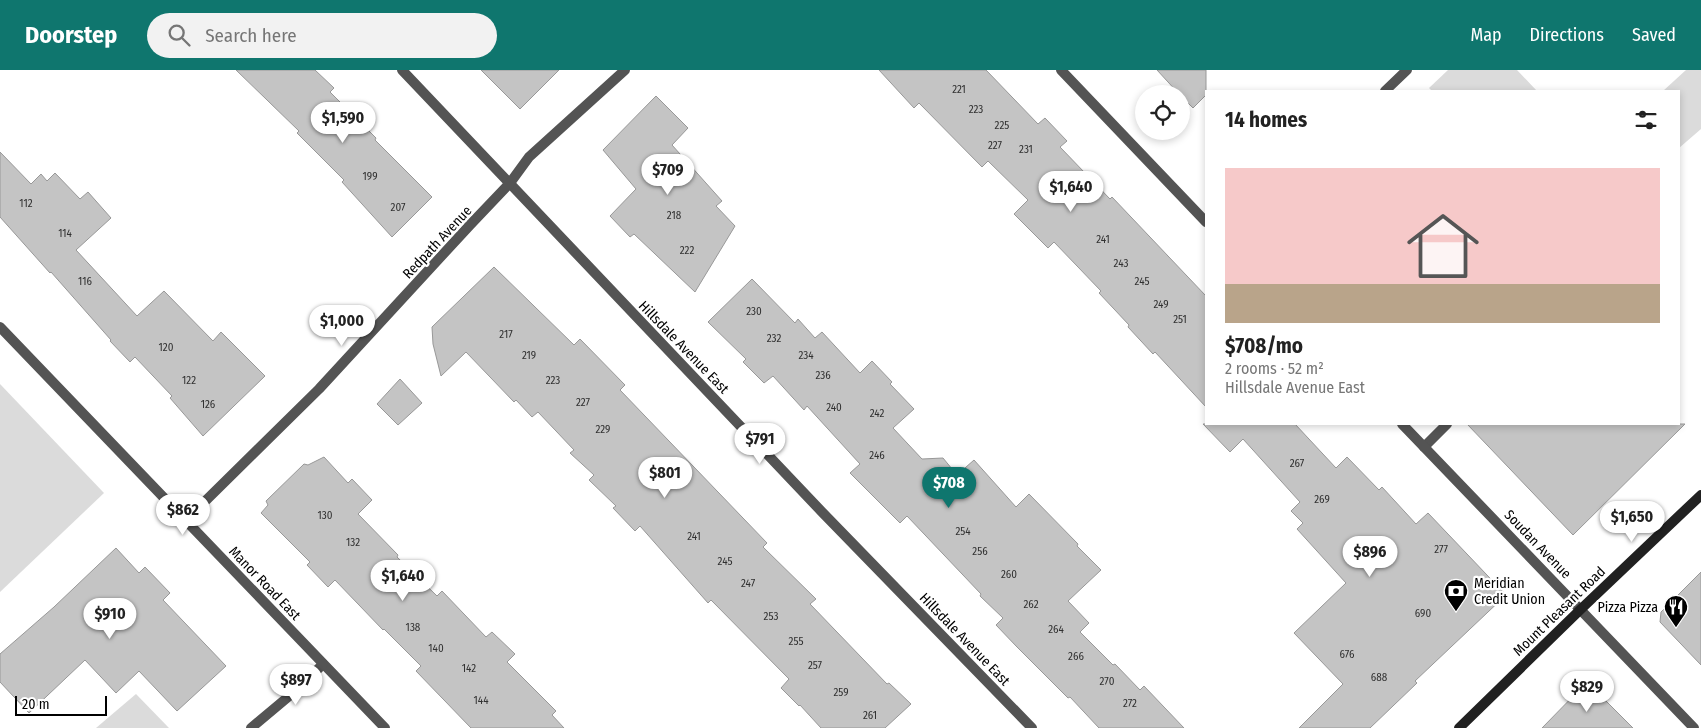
<!DOCTYPE html>
<html lang="en">
<head>
<meta charset="utf-8">
<style>
	:root { --surface:#fff; --page:#f2f2f2; --text:#222; --muted:#767676; --accent:#0f766e }
	body { margin:0; font-family:"Fira Sans Condensed",sans-serif; background:var(--page); color:var(--text); height:100vh; display:flex; flex-direction:column; font-size:19px; white-space:nowrap }
	* { box-sizing:border-box; margin:0 }
	p { font-size:16px; color:var(--muted) }
	.icon { flex:none; width:28px; height:28px; fill:none; stroke:currentColor; stroke-width:2; stroke-linecap:round; stroke-linejoin:round }
	.map { position:relative; flex:1; overflow:hidden }
	.details { position:absolute; left:1205px; top:20px; width:475px; height:335px; display:flex; flex-direction:column; background:var(--surface); border-radius:0px; box-shadow:0 2px 8px #0003 }
	.details>* { flex:none }
	.tools { position:absolute; left:1135px; top:15px; display:grid; gap:10px }
	.tools a { display:grid; place-items:center; width:55px; height:55px; border-radius:50%; background:var(--surface); box-shadow:0 2px 8px #0003; font-size:25px }
	.scale { position:absolute; left:15px; bottom:12px; width:92px; box-sizing:border-box; padding-left:5px; border:2px solid #000; border-top:0; font-size:14px; line-height:18px; white-space:nowrap; color:#000; -webkit-text-stroke:4px #fff; paint-order:stroke }
	.price { position:absolute; translate:-50% -42px; padding:0 11px; border-radius:18px; background:#fff; color:#222; font-size:16px; line-height:32px; filter:drop-shadow(0 1px 2px #0008) }
	.price::after { content:''; position:absolute; left:50%; top:30px; width:15px; height:11px; margin-left:-8px; background:inherit; clip-path:polygon(0 0,100% 0,50% 100%) }
	.price.on { background:var(--accent); color:#fff }
	ul { padding:0; list-style:none }
	li { display:grid; align-content:center; gap:10px; height:265px; padding:0 20px }
	li span { display:grid; place-items:center; height:155px; border-radius:0px; color:#555 }
	li>.icon { margin-inline-start:auto }
	span .icon { width:90px; height:90px; fill:#fffc; stroke-width:1 }
	li b { font-size:21px }
	h2 { display:flex; justify-content:space-between; align-items:center; height:60px; padding:0 20px; font-size:21px }
	header { display:flex; align-items:center; gap:30px; box-sizing:border-box; height:70px; padding:0 25px; background:var(--accent); color:#fff }
	header strong { font-size:24px }
	nav { display:flex; gap:28px; margin-inline-start:auto; font-size:18px }
	.search { width:350px; height:45px; background:var(--page); display:flex; align-items:center; gap:12px; box-sizing:border-box; padding:0 18px; border-radius:28px; color:var(--muted); font-size:19px }
	.map>svg:first-child { display:block }
</style>
</head>
<body>
<header>
<strong>Doorstep</strong>
<div class="search"><svg class="icon" aria-label="search" viewBox="0 0 24 24"><circle cx="10" cy="10" r="6"/><path d="M15 15l6 6"/></svg>Search here</div>
<nav><a>Map</a><a>Directions</a><a>Saved</a></nav>
</header>
<div class="map">
<svg width="1701" height="658" viewBox="0 0 1701 658">
	<rect width="100%" height="100%" fill="#fff"/>
	<g fill="#dbdbdb">
		<polygon points="1448,0 1517,0 1537,21 1432,21 1429,18"/>
		<polygon points="1686,0 1701,0 1701,59 1679,78 1679,21 1663,21"/>
		<polygon points="0,314 104,423 0,522"/>
		<polygon points="136,624 169,658 96,658"/>
	</g>
	<g fill="#c4c4c4" stroke="#989898">
		<polygon points="236,0 315,0 334,18 330,22 376,68 375,70 432,127 392,167 342,112 344,110 297,63 299,61"/>
		<polygon points="481,0 559,0 520,39"/>
		<polygon points="879,0 986,0 1038,54 1045,48 1067,71 1060,77 1110,129 1112,127 1206,226 1206,337 1155,282 1153,284 1128,257 1129,255 1099,223 1101,221 1054,172 1048,178 1014,144 1028,130 988,91 982,97 919,33 914,38"/>
		<polygon points="1157,0 1206,0 1206,25 1193,38 1181,26 1181,24 1179,24"/>
		<polygon points="656,26 688,58 672,75 722,131 716,136 735,156 695,222 634,164 630,167 610,146 636,119 603,80"/>
		<polygon points="0,82 31,114 41,104 47,111 55,103 80,129 88,122 111,148 76,180 137,246 164,221 213,271 221,262 265,306 203,366 170,328 172,326 135,287 130,292 110,271 111,270 51,202 50,203 0,147"/>
		<polygon points="494,197 574,275 580,269 625,315 620,320 767,473 763,477 816,529 810,534 887,614 889,613 911,634 885,658 821,658 800,635 799,636 781,618 789,609 711,530 708,533 640,456 635,461 613,438 616,436 589,410 594,405 570,383 574,380 538,342 532,347 516,330 514,332 466,282 441,306 433,274 432,257"/>
		<polygon points="752,209 795,253 798,249 815,268 822,262 860,303 872,291 892,312 890,314 914,339 893,358 922,389 943,388 957,405 974,390 1016,437 1029,424 1078,474 1077,476 1101,500 1068,531 1089,553 1080,562 1113,595 1115,594 1140,620 1144,616 1184,658 1099,658 1070,627 1068,628 1017,577 996,555 1003,548 980,526 981,524 907,446 900,453 850,403 860,394 807,336 804,340 773,306 764,313 743,292 746,289 708,252"/>
		<polygon points="400,309 422,333 398,355 377,334"/>
		<polygon points="1203,354 1295,354 1336,398 1347,387 1379,420 1382,417 1416,454 1428,443 1506,525 1415,611 1417,613 1370,658 1299,658 1343,614 1294,563 1346,513 1297,459 1303,453 1291,441 1300,432 1243,369 1230,382"/>
		<polygon points="1467,354 1685,354 1573,465"/>
		<polygon points="324,387 348,413 352,409 372,430 358,444 398,485 397,487 437,526 442,521 486,567 492,562 515,584 507,592 556,641 552,645 564,658 471,658 416,601 421,596 384,559 383,560 335,510 328,517 307,495 310,492 261,443 268,435 266,431 304,394 308,395"/>
		<polygon points="116,478 139,503 145,497 170,523 163,530 226,596 177,641 139,601 116,623 85,590 29,643 0,612 0,584 54,537"/>
		<polygon points="1701,502 1701,595 1660,552 1661,542"/>
		<polygon points="1587,612 1633,658 1542,658"/>
	</g>
	<g fill="none" stroke-linecap="round" stroke-linejoin="round">
		<polyline stroke="#545454" stroke-width="10" points="1424,377 1447,354"/>
		<g stroke="#545454" stroke-width="10">
			<polyline points="402,0 822,442 1032,658"/>
			<polyline points="1061,0 1206,152"/>
			<polyline points="1385,21 1407,0"/>
			<polyline points="0,257 385,658"/>
			<polyline points="1402,354 1694,658"/>
			<polyline points="185,451 319,319 470,155 510,113 529,87 625,0"/>
			<polyline points="251,658 300,617 323,594"/>
		</g>
		<polyline stroke="#212121" stroke-width="10" points="1459,658 1581,539 1701,425"/>
	</g>
	<defs>
		<g id="bank-pin" transform="scale(1.25)"><path d="M0 17L-7.5 6A9.5 9.5 0 1 1 7.5 6Z" fill="#000" stroke="#fff"/><path d="M-6-4H6V4H-6ZM0-2.3a2.3 2.3 0 1 0 0 4.6a2.3 2.3 0 1 0 0-4.6Z" fill="#fff"/></g>
		<g id="restaurant-pin" transform="scale(1.25)"><path d="M0 17L-7.5 6A9.5 9.5 0 1 1 7.5 6Z" fill="#000" stroke="#fff"/><path d="M-5-6h1v4h1v-4h1v4h1v-4h1v5L-1.5 .5V6h-2V.5L-5-1ZM5-6V6H3V1.5H1.5Q1.5-4 5-6Z" fill="#fff"/></g>
	</defs>
	<g fill-rule="evenodd">
		<use href="#bank-pin" x="1456" y="521"/>
		<use href="#restaurant-pin" x="1676" y="537"/>
	</g>
	<g text-anchor="middle" stroke-width="4.5" stroke-linejoin="round" paint-order="stroke">
		<g font-size="11" fill="#313131">
			<text x="959" y="23">221</text>
			<text x="976" y="43">223</text>
			<text x="1002" y="59">225</text>
			<text x="995" y="79">227</text>
			<text x="1026" y="83">231</text>
			<text x="370" y="110">199</text>
			<text x="26" y="137">112</text>
			<text x="398" y="141">207</text>
			<text x="674" y="149">218</text>
			<text x="65" y="167">114</text>
			<text x="1103" y="173">241</text>
			<text x="687" y="184">222</text>
			<text x="1121" y="197">243</text>
			<text x="85" y="215">116</text>
			<text x="1142" y="215">245</text>
			<text x="1161" y="238">249</text>
			<text x="754" y="245">230</text>
			<text x="1180" y="253">251</text>
			<text x="506" y="268">217</text>
			<text x="774" y="272">232</text>
			<text x="166" y="281">120</text>
			<text x="529" y="289">219</text>
			<text x="806" y="289">234</text>
			<text x="823" y="309">236</text>
			<text x="189" y="314">122</text>
			<text x="553" y="314">223</text>
			<text x="583" y="336">227</text>
			<text x="208" y="338">126</text>
			<text x="834" y="341">240</text>
			<text x="877" y="347">242</text>
			<text x="603" y="363">229</text>
			<text x="877" y="389">246</text>
			<text x="1297" y="397">267</text>
			<text x="1322" y="433">269</text>
			<text x="325" y="449">130</text>
			<text x="963" y="465">254</text>
			<text x="694" y="470">241</text>
			<text x="353" y="476">132</text>
			<text x="1441" y="483">277</text>
			<text x="980" y="485">256</text>
			<text x="725" y="495">245</text>
			<text x="1009" y="508">260</text>
			<text x="748" y="517">247</text>
			<text x="1031" y="538">262</text>
			<text x="1423" y="547">690</text>
			<text x="771" y="550">253</text>
			<text x="413" y="561">138</text>
			<text x="1056" y="563">264</text>
			<text x="796" y="575">255</text>
			<text x="436" y="582">140</text>
			<text x="1347" y="588">676</text>
			<text x="1076" y="590">266</text>
			<text x="815" y="599">257</text>
			<text x="469" y="602">142</text>
			<text x="1379" y="611">688</text>
			<text x="1107" y="615">270</text>
			<text x="841" y="626">259</text>
			<text x="481" y="634">144</text>
			<text x="1130" y="637">272</text>
			<text x="870" y="649">261</text>
		</g>
		<g font-size="14" fill="#000" stroke="#fff">
			<text transform="translate(437 172) rotate(-47)" y="5">Redpath Avenue</text>
			<text transform="translate(684 277) rotate(46)" y="5">Hillsdale Avenue East</text>
			<text transform="translate(1538 474) rotate(46)" y="5">Soudan Avenue</text>
			<text transform="translate(265 513) rotate(46)" y="5">Manor Road East</text>
			<text transform="translate(1559 541) rotate(-44)" y="5">Mount Pleasant Road</text>
			<text transform="translate(965 569) rotate(46)" y="5">Hillsdale Avenue East</text>
		</g>
		<g font-size="14" fill="#000" stroke="#fff" text-anchor="start">
			<text x="1474" y="518">Meridian<tspan x="1474" dy="16">Credit Union</tspan></text>
			<text x="1658" y="542" text-anchor="end">Pizza Pizza</text>
		</g>
	</g>
</svg>
<div class="tools">
<a><svg class="icon" aria-label="locate" viewBox="0 0 24 24"><circle cx="12" cy="12" r="6"/><path d="M12 2v4M12 18v4M2 12h4M18 12h4"/></svg></a>
</div>
<div class="scale">20 m</div>
<b class="price" style="left:343px;top:74px">$1,590</b>
<b class="price" style="left:668px;top:126px">$709</b>
<b class="price" style="left:1071px;top:143px">$1,640</b>
<b class="price" style="left:342px;top:277px">$1,000</b>
<b class="price" style="left:760px;top:395px">$791</b>
<b class="price" style="left:665px;top:429px">$801</b>
<b class="price on" style="left:949px;top:439px">$708</b>
<b class="price" style="left:183px;top:466px">$862</b>
<b class="price" style="left:1632px;top:473px">$1,650</b>
<b class="price" style="left:1370px;top:508px">$896</b>
<b class="price" style="left:403px;top:532px">$1,640</b>
<b class="price" style="left:110px;top:570px">$910</b>
<b class="price" style="left:296px;top:636px">$897</b>
<b class="price" style="left:1587px;top:643px">$829</b>
<section class="details">
<h2>14 homes<svg class="icon" aria-label="filters" viewBox="0 0 24 24"><path d="M4 7h16M4 17h16"/><circle cx="9" cy="7" r="2"/><circle cx="15" cy="17" r="2"/></svg></h2>
<ul>
<li><span style="background:linear-gradient(#f6c9c9 75%,#b9a48a 0)"><svg class="icon" aria-label="home" viewBox="0 0 24 24"><path d="M3 11l9-7 9 7M6 9v11h12V9"/></svg></span><div><b>$708/mo</b><p>2 rooms · 52 m²</p><p>Hillsdale Avenue East</p></div></li>
</ul>
</section>
</div>
</body>
</html>
